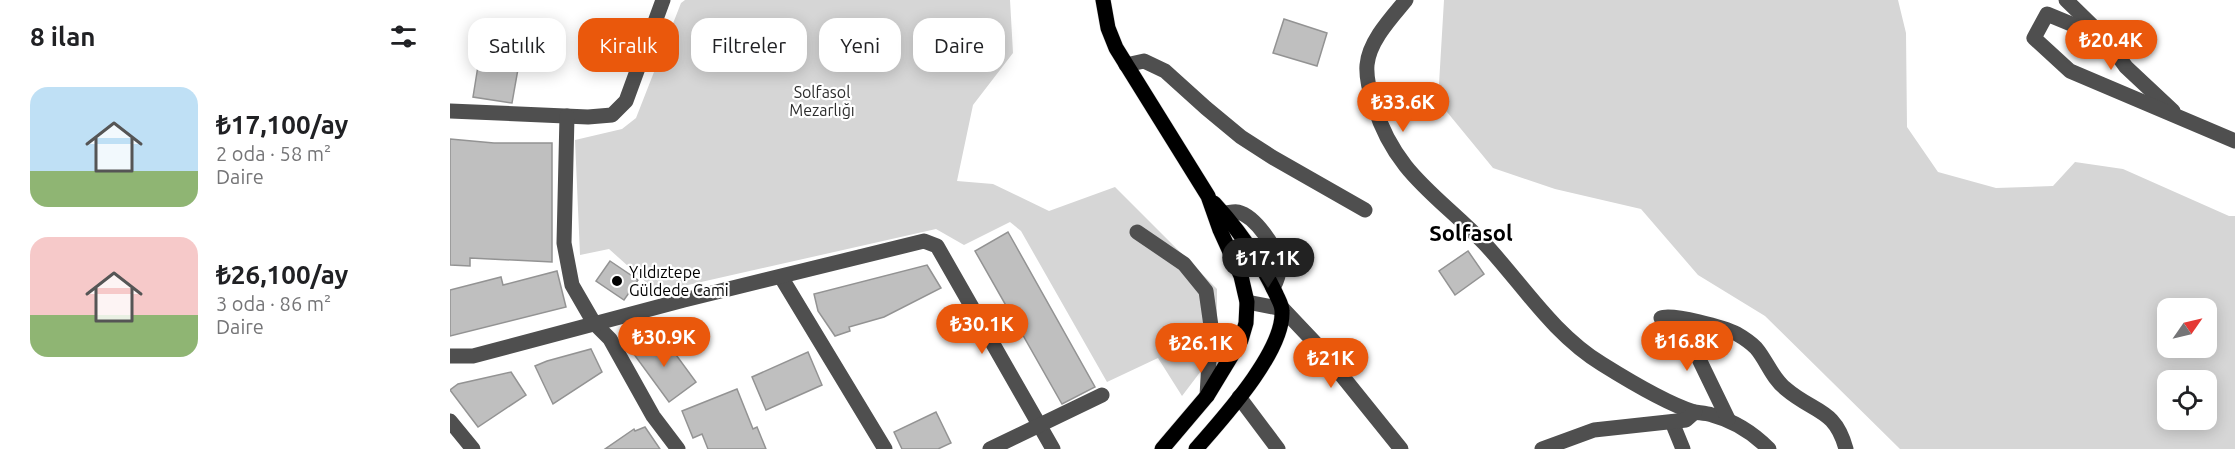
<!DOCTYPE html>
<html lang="tr">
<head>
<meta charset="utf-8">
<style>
	:root { --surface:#fff; --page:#f6f6f6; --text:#202124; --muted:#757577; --accent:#ea580c }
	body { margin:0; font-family:Ubuntu,sans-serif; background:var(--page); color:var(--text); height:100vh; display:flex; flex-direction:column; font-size:22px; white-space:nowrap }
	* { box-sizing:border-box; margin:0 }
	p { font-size:20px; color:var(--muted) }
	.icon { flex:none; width:33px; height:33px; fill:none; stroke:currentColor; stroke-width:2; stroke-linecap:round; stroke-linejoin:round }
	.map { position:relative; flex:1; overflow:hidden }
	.sheet { display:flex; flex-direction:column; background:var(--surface); width:450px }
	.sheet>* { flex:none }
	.hud { position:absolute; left:18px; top:18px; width:570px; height:54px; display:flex; gap:12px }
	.needle { width:39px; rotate:56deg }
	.buttons { position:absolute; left:1707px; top:298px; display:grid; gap:12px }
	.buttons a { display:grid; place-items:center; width:60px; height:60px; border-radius:12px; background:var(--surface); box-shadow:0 3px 15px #0003; font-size:30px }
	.price { position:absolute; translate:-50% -51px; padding:0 14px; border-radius:21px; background:var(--accent); color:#fff; font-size:20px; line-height:39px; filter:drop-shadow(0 2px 3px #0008) }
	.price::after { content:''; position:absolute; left:50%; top:36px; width:18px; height:14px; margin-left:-9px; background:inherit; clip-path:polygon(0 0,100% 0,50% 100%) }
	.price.active { background:#222; color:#fff }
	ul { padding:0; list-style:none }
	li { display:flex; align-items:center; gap:18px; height:150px; padding:0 30px }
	li span { display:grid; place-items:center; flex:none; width:168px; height:120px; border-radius:18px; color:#555 }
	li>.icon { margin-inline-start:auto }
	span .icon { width:72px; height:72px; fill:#fffc; stroke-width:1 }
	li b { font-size:26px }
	h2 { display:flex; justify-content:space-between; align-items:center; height:72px; padding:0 30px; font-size:26px }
	.pill { padding:0 21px; border-radius:18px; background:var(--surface); box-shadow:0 3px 15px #0003; font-size:21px; line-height:54px }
	.pill.active { background:var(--accent); color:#fff }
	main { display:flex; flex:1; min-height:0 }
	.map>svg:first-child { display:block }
</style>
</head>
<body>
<main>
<section class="sheet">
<h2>8 ilan<svg class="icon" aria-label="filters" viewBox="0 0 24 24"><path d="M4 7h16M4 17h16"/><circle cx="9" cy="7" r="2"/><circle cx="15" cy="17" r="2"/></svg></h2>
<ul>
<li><span style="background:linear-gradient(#bfe0f5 70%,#8fb573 0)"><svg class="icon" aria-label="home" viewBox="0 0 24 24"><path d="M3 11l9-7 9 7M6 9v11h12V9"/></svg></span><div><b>₺17,100/ay</b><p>2 oda · 58 m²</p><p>Daire</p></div></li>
<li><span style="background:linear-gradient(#f6c9c9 65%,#8fb573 0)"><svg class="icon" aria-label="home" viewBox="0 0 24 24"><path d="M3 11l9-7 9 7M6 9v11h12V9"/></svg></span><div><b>₺26,100/ay</b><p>3 oda · 86 m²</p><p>Daire</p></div></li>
</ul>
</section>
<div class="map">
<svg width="1785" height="449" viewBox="0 0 1785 449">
	<rect width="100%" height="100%" fill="#fff"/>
	<g fill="#d6d6d6" fill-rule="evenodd">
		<polygon points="235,0 560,0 563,53 523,105 507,181 543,184 599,211 665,187 767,289 767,350 732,396 708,358 657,382 571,231 560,222 514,245 486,229 207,292 159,249 130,255 125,140 172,129 186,118 231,3"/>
		<path d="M994,0H1448L1456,33L1457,127L1488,172L1546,188L1603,186L1625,162L1673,169L1779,216H1785V449H1450L1315,316L1248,275L1191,209L1105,189L1043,168L988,101ZM1718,309H1756V348H1718ZM1718,381H1756V420H1718Z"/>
	</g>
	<g fill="#bfbfbf" stroke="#939393" stroke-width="1.5">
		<polygon points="834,19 877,33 867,66 823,53"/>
		<polygon points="33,35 73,41 62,103 23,97"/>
		<polygon points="0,139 44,143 102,143 102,262 20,258 20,266 0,265"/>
		<polygon points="558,232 645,387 612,404 525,251"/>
		<polygon points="1018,251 1034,274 1005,295 989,271"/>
		<polygon points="160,261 188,280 174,300 146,281"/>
		<polygon points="477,265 491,288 434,317 399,327 400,331 385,336 368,311 364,294"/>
		<polygon points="107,271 116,307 0,336 0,290 51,277 53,285"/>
		<polygon points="210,333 246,382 219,402 183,353"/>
		<polygon points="141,349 152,372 103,404 85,366 97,361"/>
		<polygon points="358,352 372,385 316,410 302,377"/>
		<polygon points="61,372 76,395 28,427 0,390 8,384"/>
		<polygon points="287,389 303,429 307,427 316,449 258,449 252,434 243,438 232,411"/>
		<polygon points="486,412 501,443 488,449 452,449 444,432"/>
		<polygon points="195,427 210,449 155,449 184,429 185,431"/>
	</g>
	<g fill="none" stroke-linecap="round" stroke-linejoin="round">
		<g stroke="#dbdbdb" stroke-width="16">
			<g id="major">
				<polyline points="653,0 658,28 666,48 758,196 770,230 791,276 797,302 796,323 791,340 757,396 712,449"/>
				<path d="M746,449C772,419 834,352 832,311C832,305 828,299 826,294C810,260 789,230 764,203"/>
			</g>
		</g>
		<g stroke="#4f4f4f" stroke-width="15">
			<path d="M956,0C942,17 919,41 917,65C916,78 920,93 924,105C945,174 989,196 1035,244C1073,285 1103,334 1152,364C1176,379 1218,404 1244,412C1250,413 1256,413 1262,415C1285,421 1302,432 1319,449"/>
			<polyline points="1616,0 1655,38 1676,67 1723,111"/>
			<polyline points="1655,38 1597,14 1584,38 1620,71 1785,141"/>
			<polyline points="676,65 694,61 715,71 756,108 791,137 822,157 915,210"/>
			<polyline points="0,111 138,117 162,115 176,101 213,0"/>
			<polyline points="117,116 114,243 122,285 144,323 160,339 203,416 228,449"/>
			<path d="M774,213C778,213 784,211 788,212C805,216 827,248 829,264C830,273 827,281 823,288"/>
			<polyline points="687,232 734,264 756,291 761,326 757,396"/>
			<polyline points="331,277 435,449"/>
			<polyline points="797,302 833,309 868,346 951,449"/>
			<polyline points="0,356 23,356 234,300 474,241 487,246 603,449"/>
			<polyline points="789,397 828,449"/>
			<path d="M1278,419L1247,355L1220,332L1211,318C1222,313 1275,328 1287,334C1294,338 1301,343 1306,348C1317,361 1322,378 1336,389C1364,413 1385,408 1396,449"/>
			<polyline points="0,421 23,449"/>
			<polyline points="1222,422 1233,449"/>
			<polyline points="540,449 652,395"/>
			<polyline points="1092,449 1144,430 1236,420 1245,412"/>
		</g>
		<use href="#major" stroke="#000" stroke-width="15"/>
	</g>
	<circle fill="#000" stroke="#fff" stroke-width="2" cx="167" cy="281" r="6"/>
	<g text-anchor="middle" stroke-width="4.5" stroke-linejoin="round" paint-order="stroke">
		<g font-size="16" fill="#2d2d2d" stroke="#fff">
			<text x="372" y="98">Solfasol<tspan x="372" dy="18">Mezarlığı</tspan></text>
		</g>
		<g font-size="16" fill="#000" stroke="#fff" text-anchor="start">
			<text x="179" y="278">Yıldıztepe<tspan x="179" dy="18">Güldede Cami</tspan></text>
		</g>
		<g font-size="22" font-weight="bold" fill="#000" stroke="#fff">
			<text x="1021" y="241">Solfasol</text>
		</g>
	</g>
</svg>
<div class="buttons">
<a><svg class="needle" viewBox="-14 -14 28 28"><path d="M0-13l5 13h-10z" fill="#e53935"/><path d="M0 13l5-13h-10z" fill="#757577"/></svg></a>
<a><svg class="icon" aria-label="locate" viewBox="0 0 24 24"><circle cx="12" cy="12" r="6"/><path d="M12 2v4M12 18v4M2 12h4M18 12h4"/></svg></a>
</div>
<b class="price" style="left:1661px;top:71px">₺20.4K</b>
<b class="price" style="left:953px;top:133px">₺33.6K</b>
<b class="price active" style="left:818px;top:289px">₺17.1K</b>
<b class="price" style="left:532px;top:355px">₺30.1K</b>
<b class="price" style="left:214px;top:368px">₺30.9K</b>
<b class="price" style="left:1237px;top:372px">₺16.8K</b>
<b class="price" style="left:751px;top:374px">₺26.1K</b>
<b class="price" style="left:881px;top:389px">₺21K</b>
<div class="hud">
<a class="pill">Satılık</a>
<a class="pill active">Kiralık</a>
<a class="pill">Filtreler</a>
<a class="pill">Yeni</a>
<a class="pill">Daire</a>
</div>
</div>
</main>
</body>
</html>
